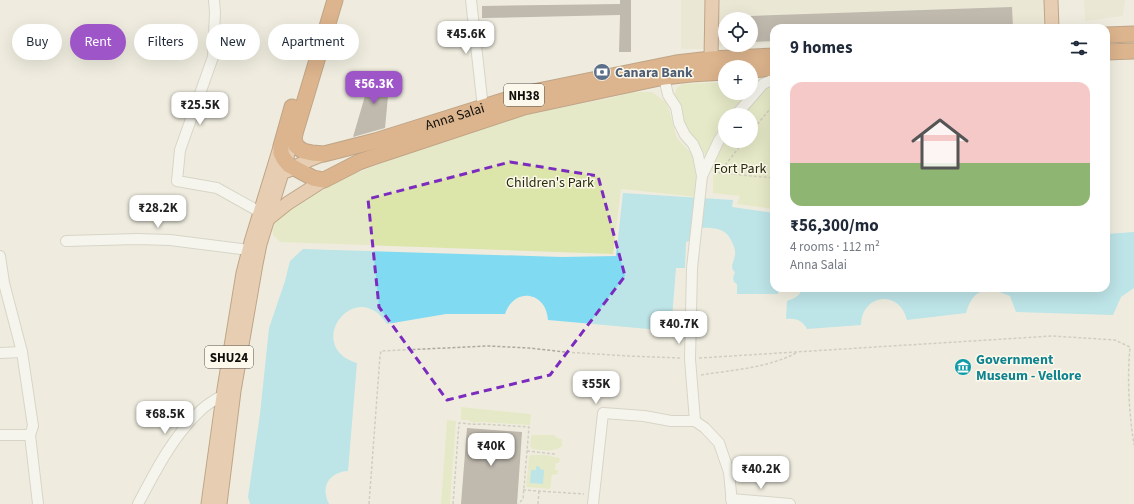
<!DOCTYPE html>
<html lang="en">
<head>
<meta charset="utf-8">
<style>
	:root { --surface:#fff; --page:#f2f2f3; --text:#1f2937; --muted:#747a83; --line:#e0e1e3; --accent:#9e55c8 }
	body { margin:0; font-family:"Source Sans 3",sans-serif; background:var(--page); color:var(--text); height:100vh; display:flex; flex-direction:column; font-size:15px; white-space:nowrap }
	* { box-sizing:border-box; margin:0 }
	p { font-size:13px; color:var(--muted) }
	.icon { flex:none; width:22px; height:22px; fill:none; stroke:currentColor; stroke-width:2; stroke-linecap:round; stroke-linejoin:round }
	.map { position:relative; flex:1; overflow:hidden }
	.side { position:absolute; left:770px; top:24px; width:340px; height:268px; display:flex; flex-direction:column; background:var(--surface); border-radius:12px; box-shadow:0 4px 16px #0002 }
	.side>* { flex:none }
	.hud { position:absolute; left:12px; top:24px; width:380px; height:36px; display:flex; gap:8px }
	.fabs { position:absolute; left:718px; top:12px; display:grid; gap:8px }
	.fabs a { display:grid; place-items:center; width:40px; height:40px; border-radius:50%; background:var(--surface); box-shadow:0 4px 16px #0002; font-size:20px }
	.price { position:absolute; translate:-50% -34px; padding:0 9px; border-radius:8px; background:#fff; color:#222; font-size:13px; line-height:26px; filter:drop-shadow(0 1px 2px #0008) }
	.price::after { content:''; position:absolute; left:50%; top:24px; width:12px; height:9px; margin-left:-6px; background:inherit; clip-path:polygon(0 0,100% 0,50% 100%) }
	.price.on { background:var(--accent); color:#fff }
	ul { padding:0; list-style:none }
	li { display:grid; align-content:center; gap:8px; height:212px; padding:0 20px }
	li+li { border-top:1px solid var(--line) }
	li span { display:grid; place-items:center; height:124px; border-radius:12px; color:#555 }
	li>.icon { margin-inline-start:auto }
	span .icon { width:72px; height:72px; fill:#fffc; stroke-width:1 }
	li b { font-size:17px }
	h2 { display:flex; justify-content:space-between; align-items:center; height:48px; padding:0 20px; font-size:17px }
	.tag { padding:0 14px; border-radius:18px; background:var(--surface); box-shadow:0 4px 16px #0002; font-size:14px; line-height:36px }
	.tag.on { background:var(--accent); color:#fff }
	.map>svg:first-child { display:block }
</style>
</head>
<body>
<div class="map">
<svg width="1134" height="504" viewBox="0 0 1134 504">
	<rect width="100%" height="100%" fill="#efecdf"/>
	<g fill="#e4dfcb">
		<polygon points="681,0 707,0 708,49 681,49"/>
		<polygon points="716,0 1044,0 1045,28 774,28 774,43 751,44 751,19 725,19 725,45 733,45 716,46"/>
		<polygon points="1084,0 1125,0 1123,16 1085,21"/>
	</g>
	<g fill="#dce5aa" fill-rule="evenodd">
		<path d="M774,81V209L737,204L740,196L713,193V172L700,145L687,129L682,120L674,95L677,88L682,84L725,82V93H751V82ZM725,115H751V141H725Z"/>
		<polygon points="633,92 652,92 667,103 677,138 693,155 699,176 698,197 621,189 613,254 280,242 273,235 272,227 276,217 315,194 354,174 425,146 525,115 615,97"/>
		<polygon points="461,407 531,414 530,425 480,422 473,423 468,420 461,420"/>
		<polygon points="447,420 456,421 450,504 441,504"/>
		<path d="M531,435H554L557,438L562,439V446C554,453 542,450 532,449L530,446Z"/>
		<polygon points="531,455 549,455 549,456 560,458 559,463 556,463 555,470 558,470 558,474 552,475 550,489 526,487 529,456"/>
	</g>
	<g fill="#80daf1">
		<path d="M623,193L733,200L732,207L774,213V288H779L778,294H737V284L734,282L733,278L735,272C729,267 734,262 735,255C736,250 733,244 731,240C724,225 706,228 692,228L689,241L686,242L685,268H676L671,331L548,320C546,291 514,287 505,314H446L387,324C356,275 302,346 357,363L348,471C329,472 320,487 329,504H250L248,497L260,414L269,328L285,281L290,261L303,249L562,257L616,256Z"/>
		<path d="M1134,232V288L1121,297L1113,315L1016,312L1010,296C988,286 973,287 966,313L907,320C899,289 862,294 861,325L807,329C802,320 796,318 786,319L787,301C794,298 800,297 802,288H1106V234Z"/>
		<polygon points="536,466 540,467 540,469 544,470 543,484 530,483 531,470 536,470"/>
	</g>
	<g fill="#857a73">
		<polygon points="620,0 631,0 631,52 619,52 620,15 482,18 482,6 620,4"/>
		<polygon points="1012,7 1013,28 774,28 774,41 751,42 751,16"/>
		<polygon points="372,72 390,75 385,128 353,137"/>
		<polygon points="467,428 522,432 517,504 461,504"/>
	</g>
	<g fill="none" stroke-linecap="round" stroke-linejoin="round">
		<g stroke="#bbb8ac" stroke-width="12">
			<g id="minor">
				<polyline points="214,0 215,12 213,57 180,150 177,181 217,188 260,212"/>
				<polyline points="471,0 483,108"/>
				<polyline points="664,77 668,95 676,107 679,123 685,135 693,144 698,155 702,176"/>
				<polyline points="736,115 763,84 774,79"/>
				<polyline points="66,241 137,239 170,240 249,250"/>
				<polyline points="0,256 4,283 22,352 33,426 30,435 38,504"/>
				<polyline points="0,353 22,352"/>
				<polyline points="695,421 690,359 692,268 702,176 719,140 725,131"/>
				<polyline points="0,435 30,435"/>
				<polyline points="731,499 790,504"/>
				<path d="M138,504C155,472 172,438 198,413C205,405 214,400 223,395"/>
				<polyline points="593,504 603,413 644,416 671,421 695,421 705,428 719,443 729,472 732,504"/>
			</g>
		</g>
		<g stroke="#864e1f" stroke-width="15">
			<g id="major">
				<polyline points="1051,0 1052,28"/>
				<polyline points="711,59 712,0"/>
				<polyline points="287,171 309,160 324,154"/>
				<polyline points="268,219 288,203 324,180"/>
				<polyline points="208,504 224,389 243,273 251,242 281,144"/>
				<polyline points="220,504 234,391 256,264 260,244 294,134"/>
			</g>
		</g>
		<g stroke="#864e1f" stroke-width="17">
			<g id="highway">
				<path id="s1" d="M335,0L296,130L294,138L296,146L303,151L312,153L324,154L375,141L528,93L676,63L711,59L774,56"/>
				<polyline points="1106,35 1134,34"/>
				<polyline points="1106,52 1134,51"/>
				<polyline points="751,70 774,68"/>
				<polyline points="292,107 281,146 281,153 284,159 289,165 313,178 324,180 359,162 376,156 524,107 664,77 691,74 725,72"/>
			</g>
		</g>
		<g stroke="#aca99f" stroke-width="1.5" stroke-dasharray="3 2" stroke-linecap="butt">
			<polyline points="751,132 774,104"/>
			<polyline points="719,173 744,141"/>
			<polyline points="714,174 719,173 774,178"/>
			<path d="M699,358L1052,336L1115,340L1130,347C1127,379 1129,413 1134,445"/>
			<path d="M701,375C732,370 768,368 796,353"/>
			<polyline points="527,451 555,454"/>
			<polyline points="523,490 584,494"/>
			<polyline points="369,504 380,356 381,351 488,346 529,348 565,352 628,356 680,358"/>
			<path d="M453,504L459,423C467,423 473,425 481,424L529,427L523,499L518,504"/>
			<polyline points="538,504 539,491"/>
		</g>
		<use href="#minor" stroke="#fff" stroke-width="10"/>
		<use href="#major" stroke="#dda97f" stroke-width="13"/>
		<use href="#highway" stroke="#c6702a" stroke-width="15"/>
	</g>
	<path d="M0 0H1134V504H0ZM510,162L598,176L625,276L550,375L447,400L379,307L368,199Z" fill="#efecdf" fill-opacity=".55" fill-rule="evenodd"/>
	<path fill="none" stroke="#7b2cbf" stroke-width="3" stroke-dasharray="8 5" stroke-linejoin="round" d="M510,162L598,176L625,276L550,375L447,400L379,307L368,199Z"/>
	<defs>
		<g id="bank-disc" transform="scale(0.9)"><circle r="9.5" fill="#5c6f8a" stroke="#fcf9ec"/><path d="M-6-4H6V4H-6ZM0-2.3a2.3 2.3 0 1 0 0 4.6a2.3 2.3 0 1 0 0-4.6Z" fill="#fff"/></g>
		<g id="museum-disc" transform="scale(0.9)"><circle r="9.5" fill="#0f9aa8" stroke="#fcf9ec"/><path d="M0-6L6-3V-2H-6V-3ZM-5-1h2V3h-2ZM-1-1h2V3h-2ZM3-1h2V3H3ZM-6 4H6V6H-6Z" fill="#fff"/></g>
	</defs>
	<g fill-rule="evenodd">
		<use href="#bank-disc" x="602" y="72"/>
		<use href="#museum-disc" x="963" y="367"/>
	</g>
	<g text-anchor="middle" stroke-width="3" stroke-linejoin="round" paint-order="stroke">
		<g fill="#fcf9ec" stroke="#56544e" stroke-width="1">
			<rect x="504" y="84" width="40" height="22" rx="3"/>
			<rect x="205" y="346" width="48" height="22" rx="3"/>
		</g>
		<g font-size="13" font-weight="bold" fill="#0f0e0a">
			<text x="524" y="100">NH38</text>
			<text x="229" y="362">SHU24</text>
		</g>
		<g font-size="14" font-weight="bold" fill="#4e5e75" stroke="#fcf9ec" text-anchor="start">
			<text x="615" y="77">Canara Bank</text>
		</g>
		<g font-size="14" fill="#0f0e0a" stroke="#fcf9ec">
			<text dy="5" stroke="none"><textPath href="#s1" startOffset="318">Anna Salai</textPath></text>
		</g>
		<g font-size="14" fill="#282c0d" stroke="#fcf9ec">
			<text x="740" y="173">Fort Park</text>
			<text x="550" y="187">Children's Park</text>
		</g>
		<g font-size="14" font-weight="bold" fill="#0d838f" stroke="#fcf9ec" text-anchor="start">
			<text x="976" y="364">Government<tspan x="976" dy="16">Museum - Vellore</tspan></text>
		</g>
	</g>
</svg>
<div class="fabs">
<a><svg class="icon" aria-label="locate" viewBox="0 0 24 24"><circle cx="12" cy="12" r="6"/><path d="M12 2v4M12 18v4M2 12h4M18 12h4"/></svg></a>
<a>+</a>
<a>−</a>
</div>
<b class="price" style="left:466px;top:55px">₹45.6K</b>
<b class="price on" style="left:374px;top:105px">₹56.3K</b>
<b class="price" style="left:200px;top:126px">₹25.5K</b>
<b class="price" style="left:158px;top:229px">₹28.2K</b>
<b class="price" style="left:679px;top:345px">₹40.7K</b>
<b class="price" style="left:596px;top:405px">₹55K</b>
<b class="price" style="left:165px;top:435px">₹68.5K</b>
<b class="price" style="left:491px;top:467px">₹40K</b>
<b class="price" style="left:761px;top:490px">₹40.2K</b>
<div class="hud">
<a class="tag">Buy</a>
<a class="tag on">Rent</a>
<a class="tag">Filters</a>
<a class="tag">New</a>
<a class="tag">Apartment</a>
</div>
<section class="side">
<h2>9 homes<svg class="icon" aria-label="filters" viewBox="0 0 24 24"><path d="M4 7h16M4 17h16"/><circle cx="9" cy="7" r="2"/><circle cx="15" cy="17" r="2"/></svg></h2>
<ul>
<li><span style="background:linear-gradient(#f6c9c9 65%,#8fb573 0)"><svg class="icon" aria-label="home" viewBox="0 0 24 24"><path d="M3 11l9-7 9 7M6 9v11h12V9"/></svg></span><div><b>₹56,300/mo</b><p>4 rooms · 112 m²</p><p>Anna Salai</p></div></li>
</ul>
</section>
</div>
</body>
</html>
